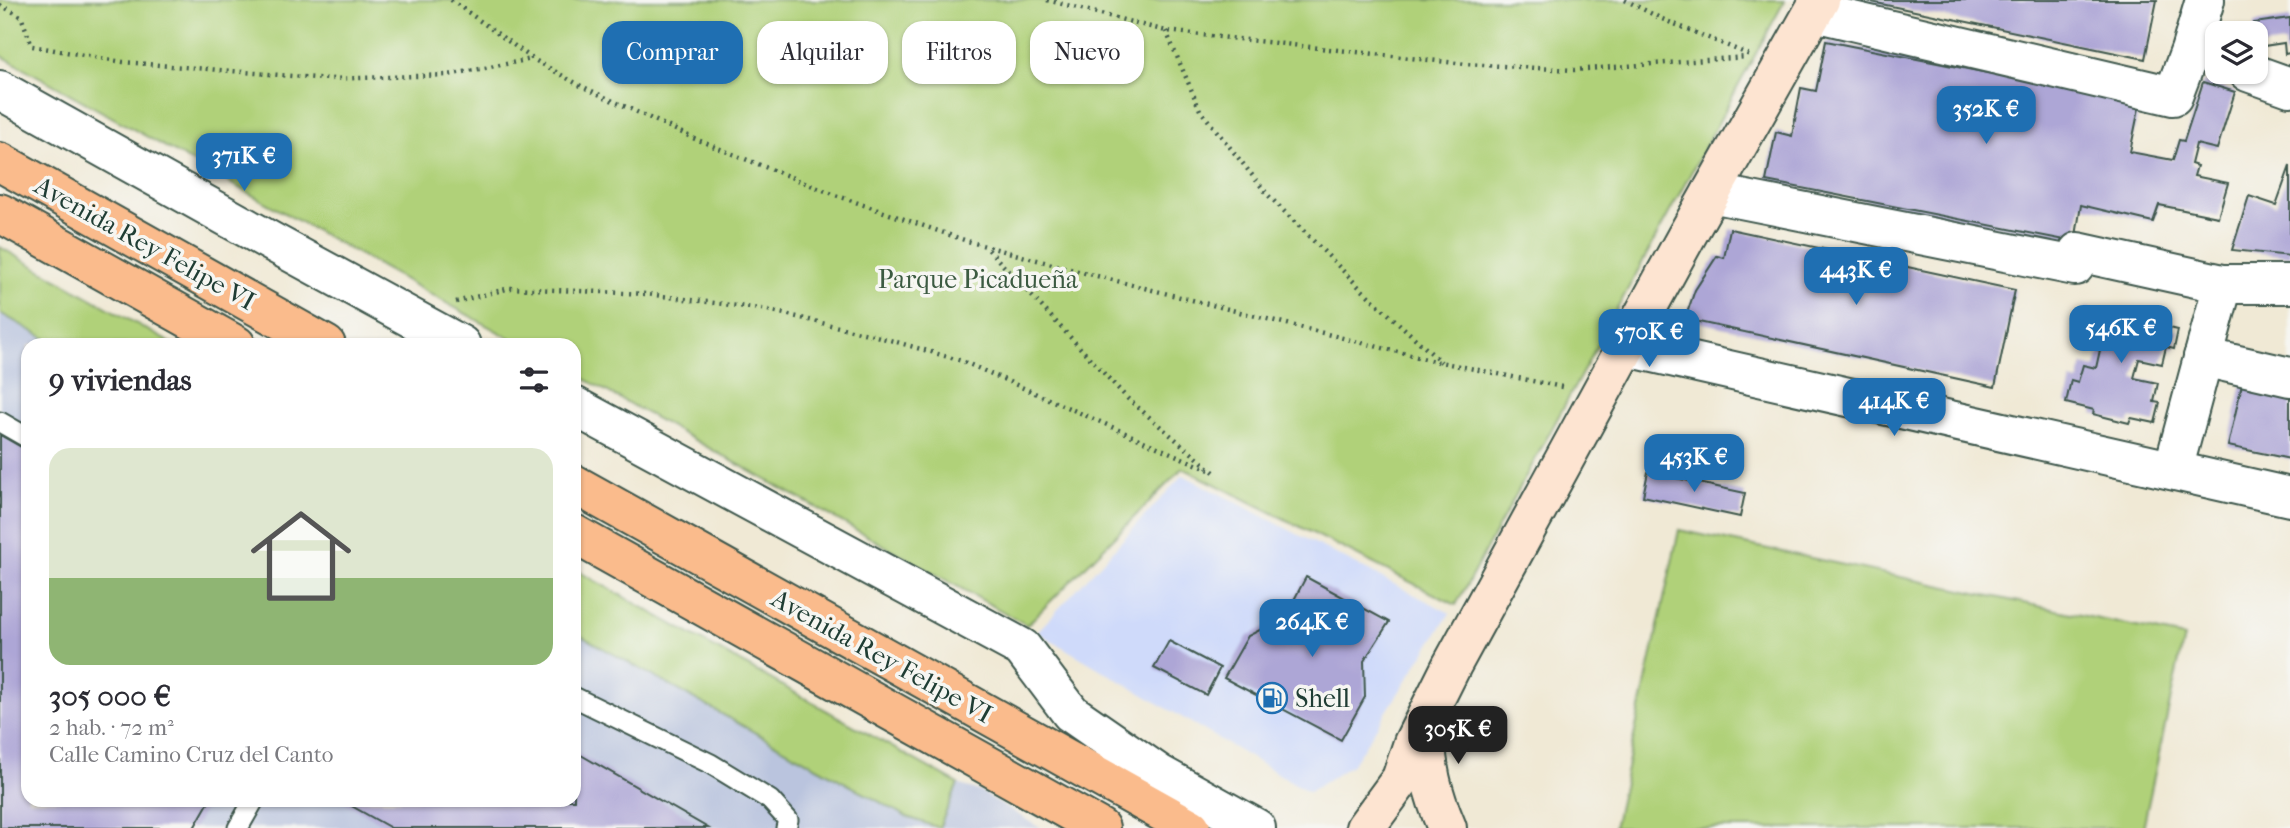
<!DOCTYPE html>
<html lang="es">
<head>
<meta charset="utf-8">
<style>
	:root { --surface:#fff; --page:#f2f2f3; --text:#2b2b33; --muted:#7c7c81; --accent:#1f6fb2 }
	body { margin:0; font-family:"IM FELL French Canon",serif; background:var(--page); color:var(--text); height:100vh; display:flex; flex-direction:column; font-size:26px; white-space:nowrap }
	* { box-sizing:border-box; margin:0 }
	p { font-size:23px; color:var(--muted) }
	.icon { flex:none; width:38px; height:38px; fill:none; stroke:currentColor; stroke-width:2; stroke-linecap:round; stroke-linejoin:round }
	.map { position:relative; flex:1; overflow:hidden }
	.details { position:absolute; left:21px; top:338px; width:560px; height:469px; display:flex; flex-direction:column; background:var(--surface); border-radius:21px; box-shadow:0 2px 5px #0004 }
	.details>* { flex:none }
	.top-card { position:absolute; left:602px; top:21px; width:665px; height:63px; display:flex; gap:14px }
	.tools { position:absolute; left:2205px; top:21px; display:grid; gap:14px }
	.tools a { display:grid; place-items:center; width:63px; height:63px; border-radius:14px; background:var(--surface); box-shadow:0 2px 5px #0004; font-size:35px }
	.price { position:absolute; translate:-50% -60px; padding:0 16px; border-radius:14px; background:var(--accent); color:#fff; font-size:23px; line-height:46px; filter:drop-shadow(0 2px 4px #0008) }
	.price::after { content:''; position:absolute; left:50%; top:42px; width:21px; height:16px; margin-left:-10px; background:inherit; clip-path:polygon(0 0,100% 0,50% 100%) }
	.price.on { background:#222; color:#fff }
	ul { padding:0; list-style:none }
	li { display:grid; align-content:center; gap:14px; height:371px; padding:0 28px }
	li span { display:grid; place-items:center; height:217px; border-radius:21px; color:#555 }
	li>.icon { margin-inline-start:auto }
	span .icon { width:126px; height:126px; fill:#fffc; stroke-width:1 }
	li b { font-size:30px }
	h2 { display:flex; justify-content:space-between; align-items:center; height:84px; padding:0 28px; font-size:30px }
	.pill { padding:0 24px; border-radius:21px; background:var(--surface); box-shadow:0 2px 5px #0004; font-size:24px; line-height:63px }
	.pill.on { background:var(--accent); color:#fff }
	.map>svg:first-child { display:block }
</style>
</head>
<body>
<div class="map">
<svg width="2290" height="828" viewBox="0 0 2290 828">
	<rect width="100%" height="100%" fill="#f6f6f2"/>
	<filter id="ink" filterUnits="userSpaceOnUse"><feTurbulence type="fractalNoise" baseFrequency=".0143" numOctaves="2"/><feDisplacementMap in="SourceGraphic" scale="14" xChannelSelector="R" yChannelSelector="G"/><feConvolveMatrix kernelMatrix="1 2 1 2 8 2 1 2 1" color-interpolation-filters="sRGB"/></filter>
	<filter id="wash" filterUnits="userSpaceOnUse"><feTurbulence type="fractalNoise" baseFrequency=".00686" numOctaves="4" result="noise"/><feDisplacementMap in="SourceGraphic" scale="28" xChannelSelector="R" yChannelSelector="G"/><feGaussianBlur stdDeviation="1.57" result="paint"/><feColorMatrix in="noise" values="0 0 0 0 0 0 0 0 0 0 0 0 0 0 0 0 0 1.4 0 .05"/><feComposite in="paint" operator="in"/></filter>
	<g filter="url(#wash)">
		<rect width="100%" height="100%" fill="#f0e9d5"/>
		<polygon fill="#cfdafa" points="1183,475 1450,613 1353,764 1309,792 1037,632"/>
		<g fill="#bac4de">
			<polygon points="0,313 57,345 28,345 28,800 574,800 574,632 907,817 934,828 0,828"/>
			<polygon points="958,784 981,792 1040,828 939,828"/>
		</g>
		<g fill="#b0d179" stroke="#688756" stroke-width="2">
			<polygon points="0,0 1785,0 1456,605 1183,468 1027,625 574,373 574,345 522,345 0,55"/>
			<polygon points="0,247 174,345 57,345 0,313"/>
			<polygon points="1679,530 2184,637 2143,828 1614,828"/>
			<polygon points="574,569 958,784 939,828 907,817 574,632"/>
		</g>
		<g id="blocks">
			<g fill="#ada6d6">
				<polygon points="1862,0 2157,0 2145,59"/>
				<polygon points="2290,18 2290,53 2285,54 2284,43 2257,47 2254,23"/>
				<polygon points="1826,41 2140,103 2130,152 2173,160 2179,140 2184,141 2203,82 2235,92 2217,149 2196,144 2191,164 2197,166 2194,176 2228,183 2218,217 2159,205 2153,222 2081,205 2075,242 1766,181 1776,132 1792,136 1801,88 1816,91"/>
				<polygon points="2290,166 2290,256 2232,250 2249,196 2276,205"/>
				<polygon points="1730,229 2015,290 1995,387 1685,319 1695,290 1717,256 1724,258"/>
				<polygon points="2086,308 2115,314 2116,309 2150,317 2149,323 2178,330 2174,349 2166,347 2162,364 2139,359 2134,378 2158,383 2154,402 2160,403 2155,423 2131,418 2129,423 2093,414 2094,410 2066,403 2071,380 2078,382 2083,365 2096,368 2100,350 2085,347 2089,333 2080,332"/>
				<polygon points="2242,384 2290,395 2290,459 2228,446"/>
				<polygon points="0,435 28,451 28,800 210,800 194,828 0,828"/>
				<polygon points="1648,472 1745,493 1740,517 1643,496"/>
				<polygon points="1306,577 1389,622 1364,661 1365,697 1341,740 1224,678 1248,636 1285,617"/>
				<polygon points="1169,641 1220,668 1206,695 1154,668"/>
				<polygon points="574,751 708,828 391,828 341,800 574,800"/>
			</g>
		</g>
	</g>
	<g filter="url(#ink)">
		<use href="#blocks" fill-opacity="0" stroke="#3e574c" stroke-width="2"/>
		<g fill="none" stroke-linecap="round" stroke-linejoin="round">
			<g stroke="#3e574c" stroke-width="23">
				<g id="lane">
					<polyline points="0,422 28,438"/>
					<polyline points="574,697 711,764 770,800 788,820 786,828"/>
					<polyline points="238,828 254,800"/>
				</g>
			</g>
			<g stroke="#3e574c" stroke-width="42">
				<g id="street">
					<polyline points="1814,12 2173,96 2190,51 2205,0"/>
					<polyline points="2248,72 2290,87"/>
					<polyline points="0,90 272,242 461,345"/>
					<polyline points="1711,193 2075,266 2078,252 2223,284 2290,284"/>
					<polyline points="1627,347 2290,497"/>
					<polyline points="2203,357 2290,377"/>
					<polyline points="574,406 1022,648 1071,713 1159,774 1256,828"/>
					<polyline points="2173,470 2223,284"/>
				</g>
			</g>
			<g stroke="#3e574c" stroke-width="42">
				<g id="secondary">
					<path d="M1427,728C1424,763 1433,795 1447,828"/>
					<polyline points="1365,828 1401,779 1413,743 1452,665 1686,237 1820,0"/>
				</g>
			</g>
			<g stroke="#3e574c" stroke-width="42">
				<g id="primary">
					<polyline points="0,162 326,345"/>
					<polyline points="0,213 236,345"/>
					<polyline points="574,484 1191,828"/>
					<polyline points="574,534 1100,828"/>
				</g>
			</g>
			<g stroke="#3e574c" stroke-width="4.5" stroke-dasharray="2 5" stroke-linecap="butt">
				<polyline points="451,0 533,59 581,86 695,139 838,196 967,241 1085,273 1430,360 1562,387"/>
				<polyline points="1047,0 1166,31 1465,64 1574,70 1746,57"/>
				<polyline points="1625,0 1662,19 1750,55"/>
				<polyline points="0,5 21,16 32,46 123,62 328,79 448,75 532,59"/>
				<polyline points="1166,31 1200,110 1268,195 1360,288 1441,362"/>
				<polyline points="456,302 510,288 647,294 768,310 876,336 962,361 1214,472 1128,399 986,247"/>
			</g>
			<use href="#lane" stroke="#fff" stroke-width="19"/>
			<use href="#street" stroke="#fff" stroke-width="38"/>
			<use href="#secondary" stroke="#fde4d1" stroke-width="38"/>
			<use href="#primary" stroke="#fabb8c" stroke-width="38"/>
		</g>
	</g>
	<defs>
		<g id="fuel-ring" transform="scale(1.575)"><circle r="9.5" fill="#f6f6f2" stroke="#1f6fb2" stroke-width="1.5"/><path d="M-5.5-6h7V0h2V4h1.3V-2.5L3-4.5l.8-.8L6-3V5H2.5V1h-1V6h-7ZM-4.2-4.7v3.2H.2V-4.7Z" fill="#1f6fb2"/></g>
	</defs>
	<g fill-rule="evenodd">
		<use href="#fuel-ring" x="1272" y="698"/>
	</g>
	<g text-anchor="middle" stroke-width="7" stroke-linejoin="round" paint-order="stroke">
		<g font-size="26" fill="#1f3d34" stroke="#f6f6f2">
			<text transform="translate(145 243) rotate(29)" y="9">Avenida Rey Felipe VI</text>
			<text transform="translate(882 656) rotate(29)" y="9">Avenida Rey Felipe VI</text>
		</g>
		<g font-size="26" fill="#3c5b42" stroke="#f6f6f2">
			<text x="978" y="288">Parque Picadueña</text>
		</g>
		<g font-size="26" fill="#1f3d34" stroke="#f6f6f2" text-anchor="start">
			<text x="1295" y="707">Shell</text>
		</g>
	</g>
</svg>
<div class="tools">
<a><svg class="icon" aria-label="layers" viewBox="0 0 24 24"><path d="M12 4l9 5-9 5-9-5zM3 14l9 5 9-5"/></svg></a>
</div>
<b class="price" style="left:1986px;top:146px">352K €</b>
<b class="price" style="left:244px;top:193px">371K €</b>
<b class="price" style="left:1856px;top:307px">443K €</b>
<b class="price" style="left:2121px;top:365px">546K €</b>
<b class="price" style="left:1649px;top:369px">570K €</b>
<b class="price" style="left:1894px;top:438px">414K €</b>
<b class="price" style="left:1694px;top:494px">453K €</b>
<b class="price" style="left:1312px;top:659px">264K €</b>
<b class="price on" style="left:1458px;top:766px">305K €</b>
<div class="top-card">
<a class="pill on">Comprar</a>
<a class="pill">Alquilar</a>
<a class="pill">Filtros</a>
<a class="pill">Nuevo</a>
</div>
<section class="details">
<h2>9 viviendas<svg class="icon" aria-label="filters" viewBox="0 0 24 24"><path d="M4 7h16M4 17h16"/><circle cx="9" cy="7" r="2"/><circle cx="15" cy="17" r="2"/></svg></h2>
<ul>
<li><span style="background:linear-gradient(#dfe7d0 60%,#8fb573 0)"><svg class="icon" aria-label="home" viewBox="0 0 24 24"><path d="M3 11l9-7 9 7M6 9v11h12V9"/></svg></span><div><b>305 000 €</b><p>2 hab. · 72 m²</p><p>Calle Camino Cruz del Canto</p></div></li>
</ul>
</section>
</div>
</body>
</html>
